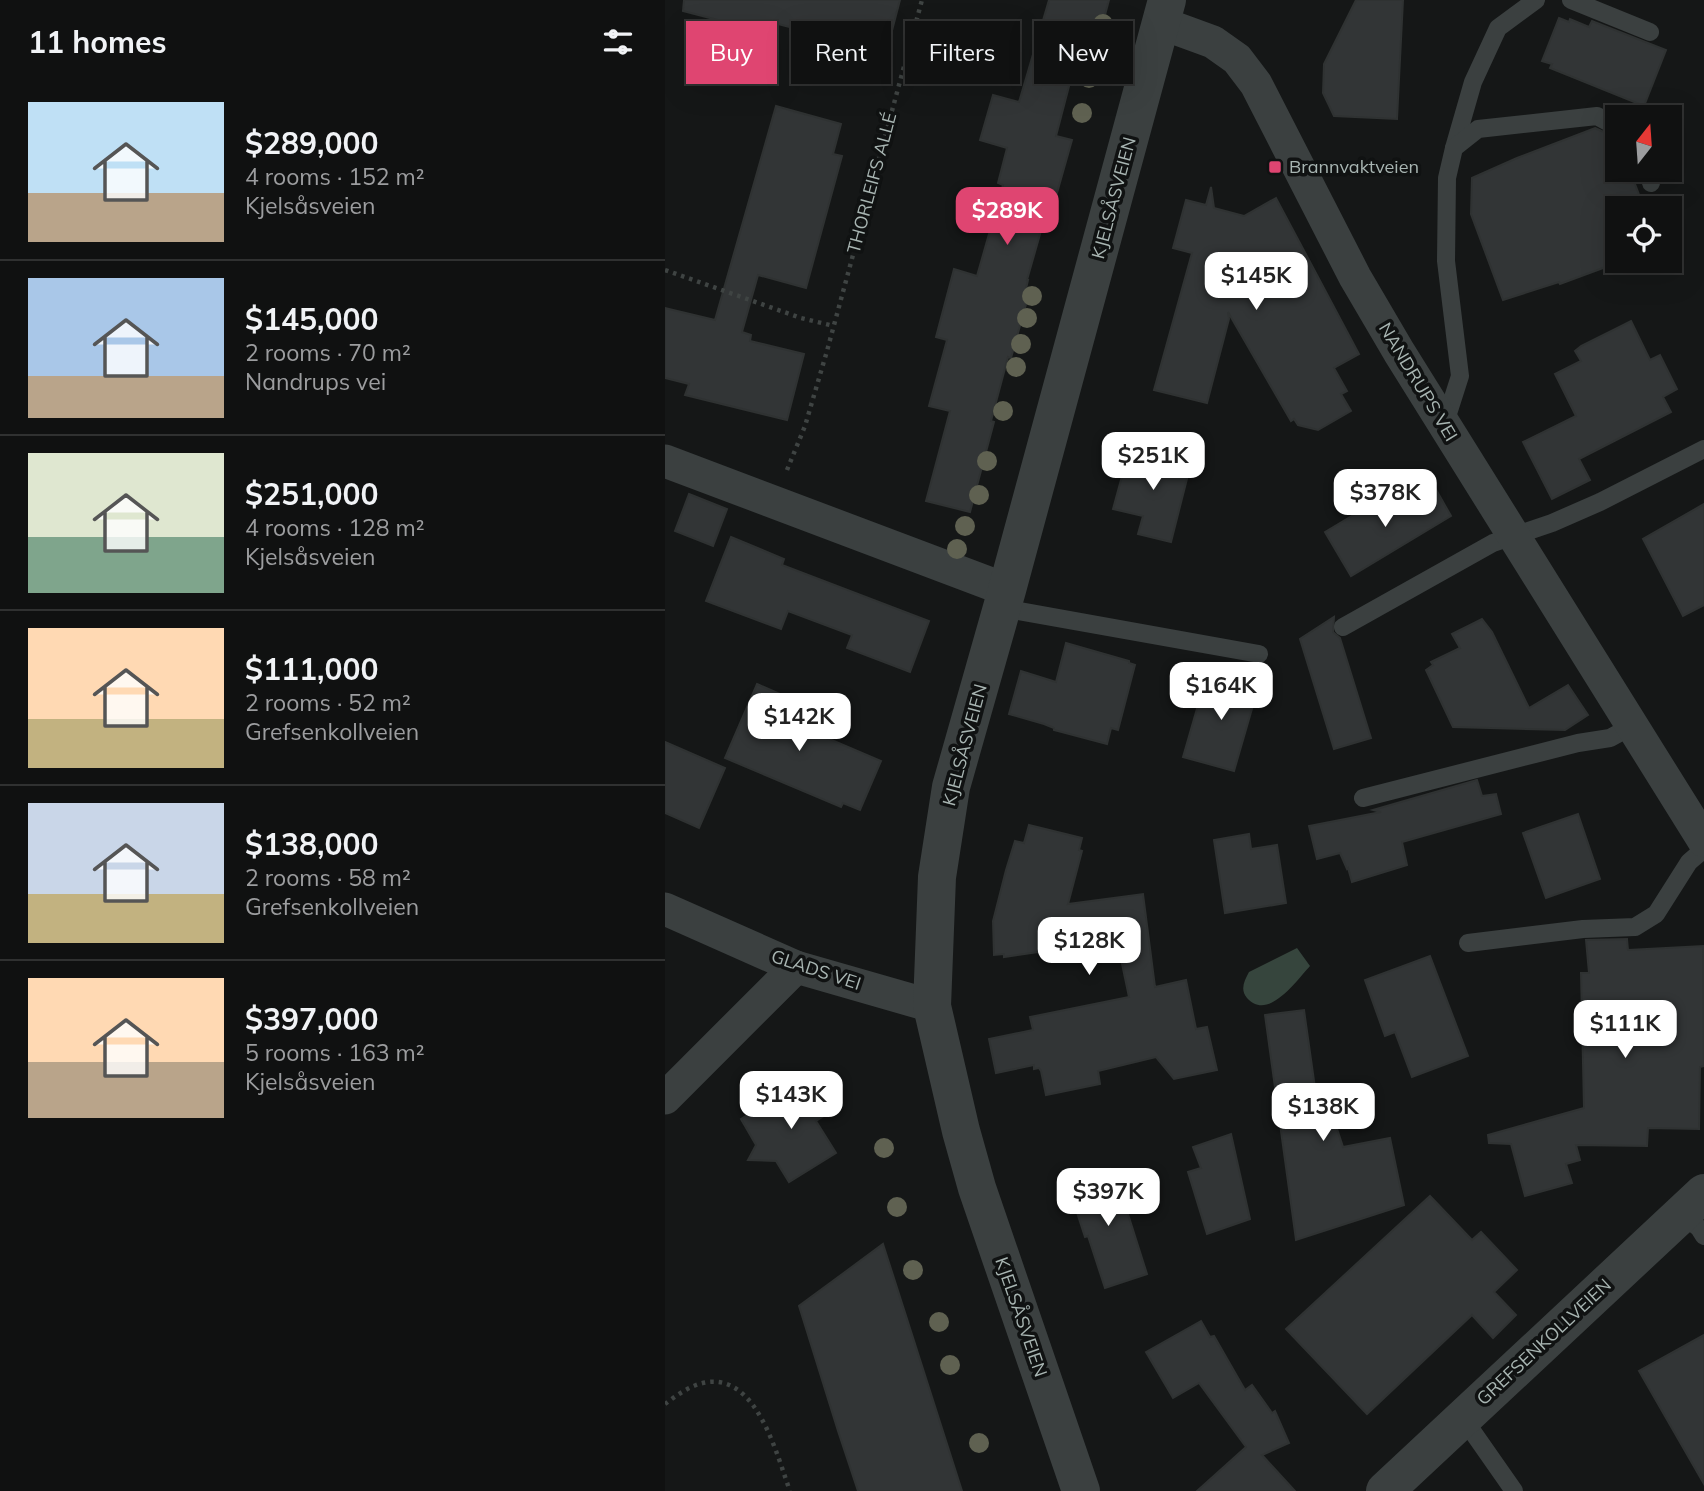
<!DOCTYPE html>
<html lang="en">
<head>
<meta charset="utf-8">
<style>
	:root { --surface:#101111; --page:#1e1f1f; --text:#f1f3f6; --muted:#9c9d9f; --line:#303131; --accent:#df4571 }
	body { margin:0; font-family:Mulish,sans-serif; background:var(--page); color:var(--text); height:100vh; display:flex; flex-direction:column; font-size:26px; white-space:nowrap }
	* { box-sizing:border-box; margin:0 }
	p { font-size:23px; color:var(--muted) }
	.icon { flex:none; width:38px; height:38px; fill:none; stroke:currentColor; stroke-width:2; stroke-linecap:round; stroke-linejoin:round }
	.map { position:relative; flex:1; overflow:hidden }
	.drawer { display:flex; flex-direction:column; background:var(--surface); width:665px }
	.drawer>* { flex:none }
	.hud { position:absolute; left:21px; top:21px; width:665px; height:63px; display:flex; gap:14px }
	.needle { width:46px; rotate:17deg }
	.tools { position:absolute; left:940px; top:105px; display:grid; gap:14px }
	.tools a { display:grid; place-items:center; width:77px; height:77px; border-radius:0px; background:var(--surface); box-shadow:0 7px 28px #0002,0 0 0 2px var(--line); font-size:35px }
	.price { position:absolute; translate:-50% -60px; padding:0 16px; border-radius:14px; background:#fff; color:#222; font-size:23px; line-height:46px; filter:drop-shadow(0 2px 4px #0008) }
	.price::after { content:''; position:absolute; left:50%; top:42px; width:21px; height:16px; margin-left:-10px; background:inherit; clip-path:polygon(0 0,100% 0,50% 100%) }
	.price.on { background:var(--accent); color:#fff }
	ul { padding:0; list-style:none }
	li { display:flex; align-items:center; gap:21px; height:175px; padding:0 28px }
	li+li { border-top:2px solid var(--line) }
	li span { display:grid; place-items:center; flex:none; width:196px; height:140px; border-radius:0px; color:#555 }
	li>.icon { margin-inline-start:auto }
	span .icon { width:84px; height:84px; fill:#fffc; stroke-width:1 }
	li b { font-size:30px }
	h2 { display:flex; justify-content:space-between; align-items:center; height:84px; padding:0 28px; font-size:30px }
	.tag { padding:0 24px; border-radius:0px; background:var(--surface); box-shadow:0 7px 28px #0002,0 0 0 2px var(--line); font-size:24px; line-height:63px }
	.tag.on { background:var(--accent); color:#fff }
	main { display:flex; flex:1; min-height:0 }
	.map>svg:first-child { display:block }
</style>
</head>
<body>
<main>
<section class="drawer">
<h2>11 homes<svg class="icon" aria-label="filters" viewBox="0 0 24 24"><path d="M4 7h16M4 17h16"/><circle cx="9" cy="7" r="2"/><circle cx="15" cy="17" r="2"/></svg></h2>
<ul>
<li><span style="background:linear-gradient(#bfe0f5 65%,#b9a48a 0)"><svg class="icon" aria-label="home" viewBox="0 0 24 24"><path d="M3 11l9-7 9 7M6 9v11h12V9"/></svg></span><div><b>$289,000</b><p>4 rooms · 152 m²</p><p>Kjelsåsveien</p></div></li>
<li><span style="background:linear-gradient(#a9c7e8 70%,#b9a48a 0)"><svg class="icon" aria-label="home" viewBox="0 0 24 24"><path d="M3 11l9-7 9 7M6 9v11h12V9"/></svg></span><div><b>$145,000</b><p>2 rooms · 70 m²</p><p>Nandrups vei</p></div></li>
<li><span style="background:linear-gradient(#dfe7d0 60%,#7fa58c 0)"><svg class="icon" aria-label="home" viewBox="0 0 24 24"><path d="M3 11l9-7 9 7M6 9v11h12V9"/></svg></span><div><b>$251,000</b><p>4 rooms · 128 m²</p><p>Kjelsåsveien</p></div></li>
<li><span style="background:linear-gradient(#ffd9b3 65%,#c2b280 0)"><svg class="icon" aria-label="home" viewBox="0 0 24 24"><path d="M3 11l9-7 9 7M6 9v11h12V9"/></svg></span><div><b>$111,000</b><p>2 rooms · 52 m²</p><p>Grefsenkollveien</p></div></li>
<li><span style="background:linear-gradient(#c9d6e8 65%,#c2b280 0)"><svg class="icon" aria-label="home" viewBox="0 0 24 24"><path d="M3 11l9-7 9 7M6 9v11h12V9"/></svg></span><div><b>$138,000</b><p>2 rooms · 58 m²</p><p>Grefsenkollveien</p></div></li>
<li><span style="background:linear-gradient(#ffd9b3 60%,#b9a48a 0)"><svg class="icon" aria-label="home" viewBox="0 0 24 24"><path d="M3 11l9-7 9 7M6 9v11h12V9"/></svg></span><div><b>$397,000</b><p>5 rooms · 163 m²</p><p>Kjelsåsveien</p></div></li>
</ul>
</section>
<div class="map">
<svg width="1039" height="1491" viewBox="0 0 1039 1491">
	<rect width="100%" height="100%" fill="#151717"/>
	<path fill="#36453d" d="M632,948L645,966C632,980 603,1022 582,998C575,990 579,981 584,972Z"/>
	<g fill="#323536" stroke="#2f3232" stroke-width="2">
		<polygon points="19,0 235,0 224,42 170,28 167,38 113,24 110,35 18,11"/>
		<polygon points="384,0 444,0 424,75 408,71 391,136 407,140 390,200 385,199 362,280 363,280 361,289 365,290 346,358 343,357 326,421 329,422 305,512 261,501 285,411 264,406 282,340 271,337 289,269 312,276 338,185 333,183 342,148 315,140 328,95 354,102"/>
		<polygon points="691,0 738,0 732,119 669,116 658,93 659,64"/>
		<polygon points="894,18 904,22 905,19 924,27 927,21 1001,50 979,106 885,68 887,64 877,61"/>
		<polygon points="111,106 176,124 168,154 177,156 141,288 93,275 77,332 86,335 85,341 139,354 122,420 20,395 24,384 0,378 0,308 50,320"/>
		<polygon points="930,128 952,138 952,181 967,176 979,208 952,208 952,261 957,261 895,284 894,282 838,300 806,214 807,178 852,158"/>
		<polygon points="546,187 549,208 579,216 611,198 694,354 669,368 682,391 676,394 686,411 653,430 633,425 629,419 626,421 563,312 564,319 542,403 489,390 527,253 508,248 521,200 541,205"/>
		<polygon points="966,321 985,360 995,355 1012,389 998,397 1006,412 914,459 925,480 887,499 858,442 911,416 890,374 916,361 910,351 916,346"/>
		<polygon points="465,447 526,463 506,542 473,534 478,516 448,509"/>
		<polygon points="769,486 786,516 686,576 660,532 722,495 730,508"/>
		<polygon points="24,494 62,509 48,546 10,531"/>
		<polygon points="1039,504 1039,605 1018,616 978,539"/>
		<polygon points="66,537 119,559 117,565 264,621 245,672 182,648 187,635 123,611 116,629 41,601"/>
		<polygon points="669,617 668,632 675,638 706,738 669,749 635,639"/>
		<polygon points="817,619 827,632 864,708 903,685 923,715 900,730 788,727 761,670 768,665 766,662 795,648 787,634"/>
		<polygon points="401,643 464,661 464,663 470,665 453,730 446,728 442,744 389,730 389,728 379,724 344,714 356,671 391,682"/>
		<polygon points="542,674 593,688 569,771 518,757"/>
		<polygon points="92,684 131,701 122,721 216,761 195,810 178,803 176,807 60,758"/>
		<polygon points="0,742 60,768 34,828 0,813"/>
		<polygon points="812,780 817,796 831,794 836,814 737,842 742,865 687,882 683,868 682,869 675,853 652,859 644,826 716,812 708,810"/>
		<polygon points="913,814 935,879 881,898 858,833"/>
		<polygon points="364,825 417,838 414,850 417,851 403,904 478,894 490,987 521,980 531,1029 542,1027 552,1070 509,1079 491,1057 433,1071 435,1084 381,1095 376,1071 374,1068 369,1069 369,1065 331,1073 324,1039 368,1030 365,1017 464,997 452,940 388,947 388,950 339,957 339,954 329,955 328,921 341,870 350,841 359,843"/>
		<polygon points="584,834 586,849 612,845 621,903 560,913 549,840"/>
		<polygon points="962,939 963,950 1038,946 1039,1066 1035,1067 1034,1129 983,1128 982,1146 911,1145 915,1160 901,1164 907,1183 860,1196 846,1144 824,1143 823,1135 919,1108 916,973 924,973 921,940"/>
		<polygon points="765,956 803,1056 747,1077 730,1032 720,1036 700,980"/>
		<polygon points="639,1010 651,1095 660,1092 678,1147 725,1138 739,1205 631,1240 600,1015"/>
		<polygon points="143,1077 165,1112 151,1121 171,1153 124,1182 111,1161 83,1160 91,1145 76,1119"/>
		<polygon points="566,1134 585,1219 542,1234 523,1172 536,1168 528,1147"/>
		<polygon points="445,1169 451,1190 455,1189 482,1274 440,1288 423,1236 420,1237 402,1182"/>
		<polygon points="765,1196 807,1240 816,1232 852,1270 829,1292 851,1315 828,1338 807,1315 702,1414 621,1329"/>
		<polygon points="218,1244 290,1469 297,1491 193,1491 173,1431 134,1306"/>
		<polygon points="536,1321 545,1337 549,1336 580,1390 587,1385 607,1413 610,1411 624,1443 597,1455 630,1491 532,1491 581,1447 534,1383 508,1398 481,1352"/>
		<polygon points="1039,1335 1039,1484 974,1371"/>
	</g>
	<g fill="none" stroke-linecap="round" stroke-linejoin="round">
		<g stroke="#3f4443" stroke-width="4.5" stroke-dasharray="3.5 5" stroke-linecap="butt">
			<polyline points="0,270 136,318 169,326"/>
			<polyline points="122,470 140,426 162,351 257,0"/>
			<path d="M0,1404C12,1395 27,1384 43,1382C93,1376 112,1456 125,1491"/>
		</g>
		<g stroke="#3b4040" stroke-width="18">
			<polyline points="906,0 985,32"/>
			<polyline points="789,148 808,82 833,28 871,0"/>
			<polyline points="984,170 986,183"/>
			<polyline points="779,426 795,376 781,261 782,178 789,148 813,129 932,116 952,127"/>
			<polyline points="337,608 594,654"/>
			<polyline points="678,627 828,543 887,523 935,502 1039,449"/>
			<polyline points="698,798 913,743 945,738 967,726"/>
			<polyline points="803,943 918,929 970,927 991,914 1024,862 1039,849"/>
			<polyline points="1016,1214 1034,1228 1039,1236"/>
			<polyline points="798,1418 849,1491"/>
		</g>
		<g stroke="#3b4040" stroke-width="33">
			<polyline points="496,23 548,42 572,59 591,84 690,277 734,352 1039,841"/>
			<polyline points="0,461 342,590"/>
			<polyline points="0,909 131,967 267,1006"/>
			<polyline points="0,1098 131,967"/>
		</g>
		<g stroke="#3b4040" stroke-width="38">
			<polyline points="416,1491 312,1188 296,1131 267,1006 272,877 286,787 342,590 502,0"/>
			<polyline points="720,1491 1039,1193"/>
		</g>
	</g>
	<g fill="#5f6151">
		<circle cx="438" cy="24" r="10"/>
		<circle cx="424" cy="78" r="10"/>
		<circle cx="417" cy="113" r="10"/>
		<circle cx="367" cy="296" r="10"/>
		<circle cx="362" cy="318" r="10"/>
		<circle cx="356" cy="344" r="10"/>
		<circle cx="351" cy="367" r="10"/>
		<circle cx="338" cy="411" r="10"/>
		<circle cx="322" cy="461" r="10"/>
		<circle cx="314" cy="495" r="10"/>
		<circle cx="300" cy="526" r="10"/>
		<circle cx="292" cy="549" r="10"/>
		<circle cx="219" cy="1148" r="10"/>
		<circle cx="232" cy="1207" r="10"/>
		<circle cx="248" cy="1270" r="10"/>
		<circle cx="274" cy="1322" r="10"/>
		<circle cx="285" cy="1365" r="10"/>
		<circle cx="314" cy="1443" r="10"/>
	</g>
	<rect fill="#df4571" stroke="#101212" stroke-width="2.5" x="603" y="160" width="14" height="14" rx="3.5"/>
	<g text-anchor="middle" stroke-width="7" stroke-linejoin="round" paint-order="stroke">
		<g font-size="18" fill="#a8b5b2" stroke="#101212" text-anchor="start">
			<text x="624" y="173">Brannvaktveien</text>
		</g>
		<g font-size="18" fill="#a8b5b2" stroke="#101212">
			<text transform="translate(207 183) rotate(-75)" y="6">THORLEIFS ALLÉ</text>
			<text transform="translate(449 198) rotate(-75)" y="6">KJELSÅSVEIEN</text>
			<text transform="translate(753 382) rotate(59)" y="6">NANDRUPS VEI</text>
			<text transform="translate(300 745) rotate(-75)" y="6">KJELSÅSVEIEN</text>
			<text transform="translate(151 970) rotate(18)" y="6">GLADS VEI</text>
			<text transform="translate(356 1317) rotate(71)" y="6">KJELSÅSVEIEN</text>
			<text transform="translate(879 1342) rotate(-43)" y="6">GREFSENKOLLVEIEN</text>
		</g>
	</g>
</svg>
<div class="tools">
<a><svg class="needle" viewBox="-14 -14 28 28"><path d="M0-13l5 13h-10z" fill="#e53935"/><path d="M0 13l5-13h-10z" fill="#9c9d9f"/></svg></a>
<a><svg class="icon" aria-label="locate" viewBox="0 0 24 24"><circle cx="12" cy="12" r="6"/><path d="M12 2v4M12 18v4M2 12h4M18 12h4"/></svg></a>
</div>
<b class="price on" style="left:342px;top:247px">$289K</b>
<b class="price" style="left:591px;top:312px">$145K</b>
<b class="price" style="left:488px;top:492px">$251K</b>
<b class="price" style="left:720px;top:529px">$378K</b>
<b class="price" style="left:556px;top:722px">$164K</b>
<b class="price" style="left:134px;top:753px">$142K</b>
<b class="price" style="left:424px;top:977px">$128K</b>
<b class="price" style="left:960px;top:1060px">$111K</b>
<b class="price" style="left:126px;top:1131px">$143K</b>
<b class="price" style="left:658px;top:1143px">$138K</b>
<b class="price" style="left:443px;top:1228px">$397K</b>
<div class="hud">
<a class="tag on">Buy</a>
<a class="tag">Rent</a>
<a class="tag">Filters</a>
<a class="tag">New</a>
</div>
</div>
</main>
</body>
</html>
